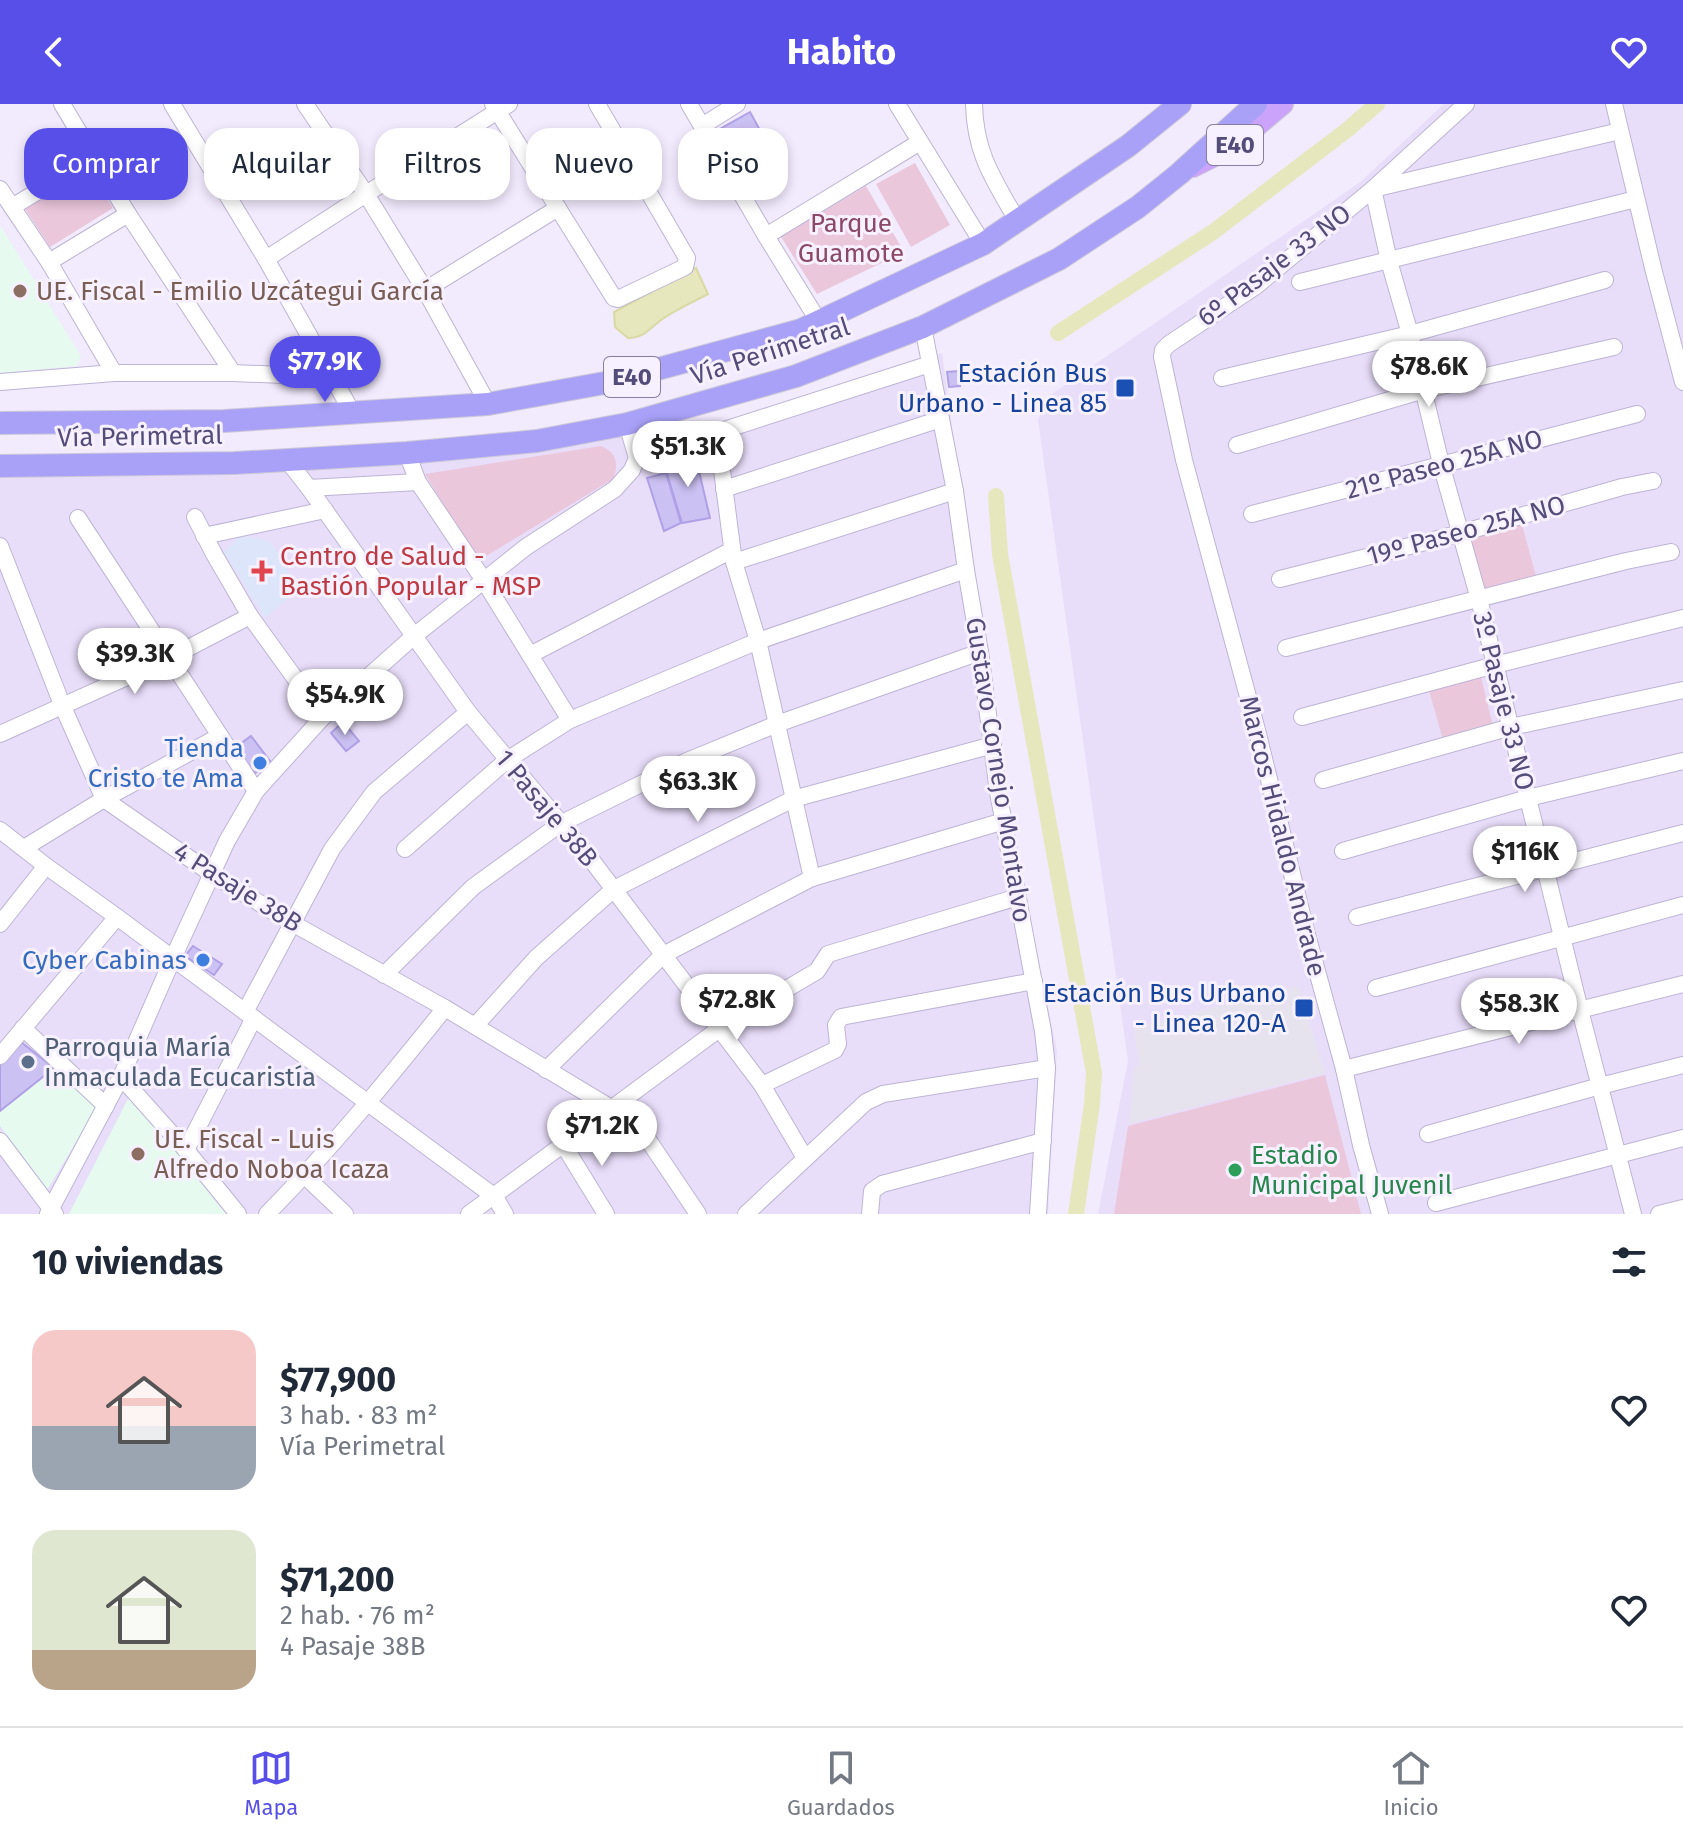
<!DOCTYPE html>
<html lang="es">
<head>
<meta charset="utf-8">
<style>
	:root { --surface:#fff; --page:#f2f2f3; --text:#1f2937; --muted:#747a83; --line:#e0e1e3; --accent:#574fe7 }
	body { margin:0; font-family:"Fira Sans",sans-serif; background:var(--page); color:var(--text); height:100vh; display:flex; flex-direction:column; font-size:30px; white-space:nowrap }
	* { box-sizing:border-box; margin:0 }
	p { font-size:26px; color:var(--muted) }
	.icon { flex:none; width:44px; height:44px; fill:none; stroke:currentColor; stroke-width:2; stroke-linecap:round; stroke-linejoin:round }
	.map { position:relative; height:1110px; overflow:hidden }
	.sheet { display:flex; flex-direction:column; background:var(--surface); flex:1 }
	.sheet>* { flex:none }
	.guide { position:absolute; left:24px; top:24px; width:800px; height:72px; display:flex; gap:16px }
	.price { position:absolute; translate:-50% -68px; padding:0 18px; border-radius:28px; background:#fff; color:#222; font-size:26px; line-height:52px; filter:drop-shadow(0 2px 4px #0008) }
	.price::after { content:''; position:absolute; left:50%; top:48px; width:24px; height:18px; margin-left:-12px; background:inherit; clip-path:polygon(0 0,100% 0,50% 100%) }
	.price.active { background:var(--accent); color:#fff }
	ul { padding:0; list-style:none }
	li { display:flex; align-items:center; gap:24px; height:200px; padding:0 32px }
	li span { display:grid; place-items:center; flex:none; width:224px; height:160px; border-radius:24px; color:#555 }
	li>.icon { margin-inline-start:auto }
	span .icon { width:96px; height:96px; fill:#fffc; stroke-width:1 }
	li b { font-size:34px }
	h2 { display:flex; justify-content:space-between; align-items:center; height:96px; padding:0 32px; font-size:34px }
	.chip { padding:0 28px; border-radius:24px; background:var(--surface); box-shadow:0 4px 12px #0003; font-size:28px; line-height:72px }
	.chip.active { background:var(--accent); color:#fff }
	header { display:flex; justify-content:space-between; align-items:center; height:104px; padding:0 32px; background:var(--accent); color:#fff; font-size:36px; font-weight:700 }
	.tab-bar { display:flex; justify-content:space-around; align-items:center; height:112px; border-top:2px solid var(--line); background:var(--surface); font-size:22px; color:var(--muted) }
	.tab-bar a { display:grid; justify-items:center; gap:4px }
	.tab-bar .active { color:var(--accent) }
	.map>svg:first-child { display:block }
</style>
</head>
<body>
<header><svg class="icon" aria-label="back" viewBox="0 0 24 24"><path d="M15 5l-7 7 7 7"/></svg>Habito<svg class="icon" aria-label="heart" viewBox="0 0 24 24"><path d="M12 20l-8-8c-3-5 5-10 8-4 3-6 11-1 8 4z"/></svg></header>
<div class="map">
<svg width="1683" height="1110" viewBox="0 0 1683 1110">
	<rect width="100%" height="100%" fill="#f2eafd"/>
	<g fill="#e9defa">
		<polygon points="1444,0 1683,0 1683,1110 1098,1110 1128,957 1038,316 1046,294 1359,79"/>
		<polygon points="942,249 1002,685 1057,947 1048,1110 0,1110 0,361 407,348 675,309 643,346"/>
	</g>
	<polygon fill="#e6e3ee" points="1298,882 1325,969 1129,1020 1134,965 1139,962 1134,924"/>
	<g fill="#e6faef">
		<polygon points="0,121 81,252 77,262 0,269"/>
		<polygon points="55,965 97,1004 47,1086 0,1022 0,1008"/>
		<polygon points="130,991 226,1110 69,1110"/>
	</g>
	<polygon fill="#dde5fb" points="241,431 270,437 299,485 265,514 224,448"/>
	<g fill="#ebc7dc">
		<polygon points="915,59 950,121 911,143 876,80"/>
		<polygon points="89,66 113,104 50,143 25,105"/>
		<polygon points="866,82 904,148 817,190 781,133"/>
		<path d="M601,342C617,349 619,360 613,375L478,457L425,370Z"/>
		<polygon points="1521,417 1536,472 1479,487 1465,432"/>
		<polygon points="1480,569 1493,622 1443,636 1428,583"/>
		<polygon points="1325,971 1361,1110 1114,1110 1128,1022"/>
	</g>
	<path fill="#e7e7bd" stroke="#d9d9a3" stroke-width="2" d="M696,164L708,190C693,198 675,206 661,216C649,225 644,234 628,234L615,223L614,208Z"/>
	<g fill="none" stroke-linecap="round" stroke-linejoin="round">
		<g stroke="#e7e7bd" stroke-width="16">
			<polyline points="1058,229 1213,128 1347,26 1377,0"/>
			<polyline points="996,392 1000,450 1094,969 1092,1000 1076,1110"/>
		</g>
	</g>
	<g fill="#ccc1f3" stroke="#b0a1e6" stroke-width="2">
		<polygon points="750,8 767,39 736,56 720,25"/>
		<polygon points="958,267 960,282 949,283 947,268"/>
		<polygon points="695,350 710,414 682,419 664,360"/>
		<polygon points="666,369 681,419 664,427 647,374"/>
		<polygon points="343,618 359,637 346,647 331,629"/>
		<polygon points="251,632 270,657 255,669 235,644"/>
		<polygon points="193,842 222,860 214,871 185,852"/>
		<polygon points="21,938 54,964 0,1007 0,960"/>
	</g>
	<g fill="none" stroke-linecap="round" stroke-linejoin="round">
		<g stroke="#bdb4d4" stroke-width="18">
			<g id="minor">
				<polyline points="62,0 128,110 233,269"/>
				<polyline points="172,0 266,155 352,308"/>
				<polyline points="305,0 366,90 425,186 488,300"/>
				<polyline points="493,0 614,194 618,195 685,163 687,154 597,0"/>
				<polyline points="689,0 766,132 819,218"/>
				<polyline points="897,0 983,140"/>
				<path d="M974,0C975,50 994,76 1018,118"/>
				<polyline points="1614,0 1653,164 1683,278"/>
				<polyline points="702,22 737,0"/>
				<polyline points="1620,27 1373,85 1389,157 1410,230 1441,360 1479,495 1580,906 1633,1110"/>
				<polyline points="0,85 49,158 114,269"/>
				<polyline points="12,103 93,54"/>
				<polyline points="766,132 920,38"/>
				<polyline points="266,155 366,90 509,0"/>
				<polyline points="49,158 128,110"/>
				<polyline points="1300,178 1636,95"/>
				<polyline points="425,186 558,104"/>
				<polyline points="923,223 955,387 966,466 980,548 998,688 1043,927 1047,964 1038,1110"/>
				<polyline points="1222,274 1410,230 1605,176"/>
				<polyline points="0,278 114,269 233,269 332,273"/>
				<polyline points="717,328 734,458 758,537 812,774"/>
				<polyline points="1237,341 1424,286 1614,243"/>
				<polyline points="407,349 418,378 483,475 570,616"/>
				<polyline points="637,354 930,260"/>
				<polyline points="287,356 309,384 468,608 590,754 762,981 805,1054"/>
				<polyline points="309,384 418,378"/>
				<polyline points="724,385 941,315"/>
				<polyline points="1252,410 1637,310"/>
				<polyline points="195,413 214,450 250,512 323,613"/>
				<polyline points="78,414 256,687"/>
				<polyline points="204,432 325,406"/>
				<polyline points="0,442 63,603 104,695 212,770 292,819 445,904 611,1004"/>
				<polyline points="734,458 955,387"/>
				<polyline points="1280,475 1461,429 1622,383 1653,377"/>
				<polyline points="1286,544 1626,457 1671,448"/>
				<polyline points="530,551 732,446"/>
				<polyline points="1302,613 1495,561 1683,514"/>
				<polyline points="0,630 169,554 250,512"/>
				<polyline points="1323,676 1511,623 1683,586"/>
				<polyline points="0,726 46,762 117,813 495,1093 505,1110"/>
				<polyline points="24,744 104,695 220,632"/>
				<polyline points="405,745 507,656 570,616 758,537 966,466"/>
				<polyline points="1343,747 1528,694 1683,657"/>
				<polyline points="1357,813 1683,729"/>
				<polyline points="0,820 46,762"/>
				<polyline points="384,871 473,783 560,720 687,657 777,620 980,548"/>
				<polyline points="1376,884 1683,801"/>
				<polyline points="245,908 332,745 374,688 468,608"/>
				<polyline points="475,922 536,854 614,785 793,695 993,641"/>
				<polyline points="23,924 106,1002"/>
				<polyline points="0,952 117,813"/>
				<polyline points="1344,965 1683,880"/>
				<polyline points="546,966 663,851 812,774 1004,717"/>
				<polyline points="121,973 186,1046 238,1110"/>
				<polyline points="762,981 835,946 838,940 836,921 841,913 1034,877"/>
				<polyline points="622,997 698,1110"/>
				<polyline points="1428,1030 1600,982 1683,961"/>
				<polyline points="0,1037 55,1110"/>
				<polyline points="563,1040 606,1110"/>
				<polyline points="186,1046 254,914"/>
				<polyline points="305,1072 345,1110"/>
				<polyline points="1436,1099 1683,1034"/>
				<polyline points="48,1110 121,973 173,854 227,737 256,687 323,613 414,532 526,443 615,385 632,366 637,354 627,320"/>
				<path d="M267,1110C331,1045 388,975 445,904"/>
				<polyline points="469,1110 719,925 817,867 828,850 1018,793"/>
				<polyline points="746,1110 866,998 883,990 1047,964"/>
				<polyline points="870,1110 872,1087 882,1080 1043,1037"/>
				<polyline points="1380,1110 1361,1041 1344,965 1306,827 1257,626 1184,356 1162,253 1163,246 1169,240 1256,182 1373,85 1466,0"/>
				<polyline points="1659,1110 1683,1104"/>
			</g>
		</g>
		<g stroke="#ccc9d7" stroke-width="22">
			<polyline id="major" points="1193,63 1231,44 1283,0"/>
		</g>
		<g stroke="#ccc9d7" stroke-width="24">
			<g id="highway">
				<polyline points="0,319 224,317 488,300 610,278 801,226 983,140 1128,42 1180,0"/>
				<polyline points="0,362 235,359 407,349 537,337 627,320 796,272 923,223 1059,155 1138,103 1179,70 1256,0"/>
			</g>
		</g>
		<use href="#minor" stroke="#fff" stroke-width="16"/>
		<use href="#major" stroke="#cba3fb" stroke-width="20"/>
		<use href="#highway" stroke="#a9a1f7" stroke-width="22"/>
	</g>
	<g fill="#8d6e63" stroke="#f7f1ff" stroke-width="3">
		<circle cx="20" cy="187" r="8"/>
		<circle cx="138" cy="1050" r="8"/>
	</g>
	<g fill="#1a4fb4" stroke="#f7f1ff" stroke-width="3">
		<rect x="1115" y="274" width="20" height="20" rx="4"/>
		<rect x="1294" y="894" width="20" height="20" rx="4"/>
	</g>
	<path fill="#e0444e" stroke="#f7f1ff" stroke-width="3" d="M258 455h8v8h8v8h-8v8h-8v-8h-8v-8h8z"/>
	<g fill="#3f7fe0" stroke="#f7f1ff" stroke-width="3">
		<circle cx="260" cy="659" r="8"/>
		<circle cx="203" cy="856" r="8"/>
	</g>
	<circle fill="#5c6f8a" stroke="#f7f1ff" stroke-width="3" cx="28" cy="958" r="8"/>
	<circle fill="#2e9e5b" stroke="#f7f1ff" stroke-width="3" cx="1235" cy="1066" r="8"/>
	<g text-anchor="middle" stroke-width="6" stroke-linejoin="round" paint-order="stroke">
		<g fill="#f7f1ff" stroke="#857ea1" stroke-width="2">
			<rect x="1207" y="21" width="56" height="40" rx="6"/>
			<rect x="604" y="253" width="56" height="40" rx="6"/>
		</g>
		<g font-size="24" font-weight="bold" fill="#544c79">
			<text x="1235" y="49">E40</text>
			<text x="632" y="281">E40</text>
		</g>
		<g font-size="26" fill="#8b4967" stroke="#f7f1ff">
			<text x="851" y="128">Parque<tspan x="851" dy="30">Guamote</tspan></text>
		</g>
		<g font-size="26" fill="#544c79" stroke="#f7f1ff">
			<text transform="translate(1274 161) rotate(-37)" y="9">6º Pasaje 33 NO</text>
			<text transform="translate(770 247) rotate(-18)" y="9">Vía Perimetral</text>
			<text transform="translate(140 332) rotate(-1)" y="9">Vía Perimetral</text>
			<text transform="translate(1444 360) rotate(-15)" y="9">21º Paseo 25A NO</text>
			<text transform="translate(1466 426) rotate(-15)" y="9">19º Paseo 25A NO</text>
			<text transform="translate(1504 597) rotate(76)" y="9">3º Pasaje 33 NO</text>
			<text transform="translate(999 666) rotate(81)" y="9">Gustavo Cornejo Montalvo</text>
			<text transform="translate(547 704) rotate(50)" y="9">1 Pasaje 38B</text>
			<text transform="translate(1283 732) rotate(76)" y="9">Marcos Hidaldo Andrade</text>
			<text transform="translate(238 783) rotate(32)" y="9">4 Pasaje 38B</text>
		</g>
		<g font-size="26" fill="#785e54" stroke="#f7f1ff" text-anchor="start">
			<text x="36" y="196">UE. Fiscal - Emilio Uzcátegui García</text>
			<text x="154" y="1044">UE. Fiscal - Luis<tspan x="154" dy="30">Alfredo Noboa Icaza</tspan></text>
		</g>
		<g font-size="26" fill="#164399" stroke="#f7f1ff" text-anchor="end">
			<text x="1107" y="278">Estación Bus<tspan x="1107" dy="30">Urbano - Linea 85</tspan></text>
			<text x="1286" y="898">Estación Bus Urbano<tspan x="1286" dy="30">- Linea 120-A</tspan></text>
		</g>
		<g font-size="26" fill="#be3a42" stroke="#f7f1ff" text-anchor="start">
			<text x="280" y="461">Centro de Salud -<tspan x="280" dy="30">Bastión Popular - MSP</tspan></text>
		</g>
		<g font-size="26" fill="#366cbe" stroke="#f7f1ff" text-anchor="end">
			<text x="244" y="653">Tienda<tspan x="244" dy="30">Cristo te Ama</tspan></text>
			<text x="187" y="865">Cyber Cabinas</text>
		</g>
		<g font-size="26" fill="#4e5e75" stroke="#f7f1ff" text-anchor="start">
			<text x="44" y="952">Parroquia María<tspan x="44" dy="30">Inmaculada Ecucaristía</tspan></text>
		</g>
		<g font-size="26" fill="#27864d" stroke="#f7f1ff" text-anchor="start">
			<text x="1251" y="1060">Estadio<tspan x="1251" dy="30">Municipal Juvenil</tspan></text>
		</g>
	</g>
</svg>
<b class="price active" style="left:325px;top:300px">$77.9K</b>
<b class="price" style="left:1429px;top:305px">$78.6K</b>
<b class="price" style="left:688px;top:385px">$51.3K</b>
<b class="price" style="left:135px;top:592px">$39.3K</b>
<b class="price" style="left:345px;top:633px">$54.9K</b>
<b class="price" style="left:698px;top:720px">$63.3K</b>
<b class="price" style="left:1525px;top:790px">$116K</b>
<b class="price" style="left:737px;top:938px">$72.8K</b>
<b class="price" style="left:1519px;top:942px">$58.3K</b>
<b class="price" style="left:602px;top:1064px">$71.2K</b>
<div class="guide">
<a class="chip active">Comprar</a>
<a class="chip">Alquilar</a>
<a class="chip">Filtros</a>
<a class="chip">Nuevo</a>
<a class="chip">Piso</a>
</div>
</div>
<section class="sheet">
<h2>10 viviendas<svg class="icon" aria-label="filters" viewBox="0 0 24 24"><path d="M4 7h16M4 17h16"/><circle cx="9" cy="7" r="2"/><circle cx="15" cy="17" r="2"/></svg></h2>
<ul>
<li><span style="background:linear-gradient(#f6c9c9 60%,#9aa5b1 0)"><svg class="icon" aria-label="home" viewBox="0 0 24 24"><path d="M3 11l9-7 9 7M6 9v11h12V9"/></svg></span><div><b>$77,900</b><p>3 hab. · 83 m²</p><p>Vía Perimetral</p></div><svg class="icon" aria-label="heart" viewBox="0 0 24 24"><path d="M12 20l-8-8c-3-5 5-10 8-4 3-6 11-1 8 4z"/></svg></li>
<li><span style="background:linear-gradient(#dfe7d0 75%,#b9a48a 0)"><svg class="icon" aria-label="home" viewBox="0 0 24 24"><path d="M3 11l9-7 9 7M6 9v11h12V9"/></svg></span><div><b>$71,200</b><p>2 hab. · 76 m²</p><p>4 Pasaje 38B</p></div><svg class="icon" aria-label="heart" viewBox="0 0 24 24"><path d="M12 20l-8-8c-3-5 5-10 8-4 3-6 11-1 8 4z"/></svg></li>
</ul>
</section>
<nav class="tab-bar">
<a class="active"><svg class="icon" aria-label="map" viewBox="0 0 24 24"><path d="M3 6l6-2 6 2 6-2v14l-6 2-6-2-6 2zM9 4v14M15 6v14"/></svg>Mapa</a>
<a><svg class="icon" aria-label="saved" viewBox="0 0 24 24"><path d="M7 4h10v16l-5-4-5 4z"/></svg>Guardados</a>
<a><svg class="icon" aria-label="home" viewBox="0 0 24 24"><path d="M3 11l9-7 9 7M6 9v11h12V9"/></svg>Inicio</a>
</nav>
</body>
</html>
